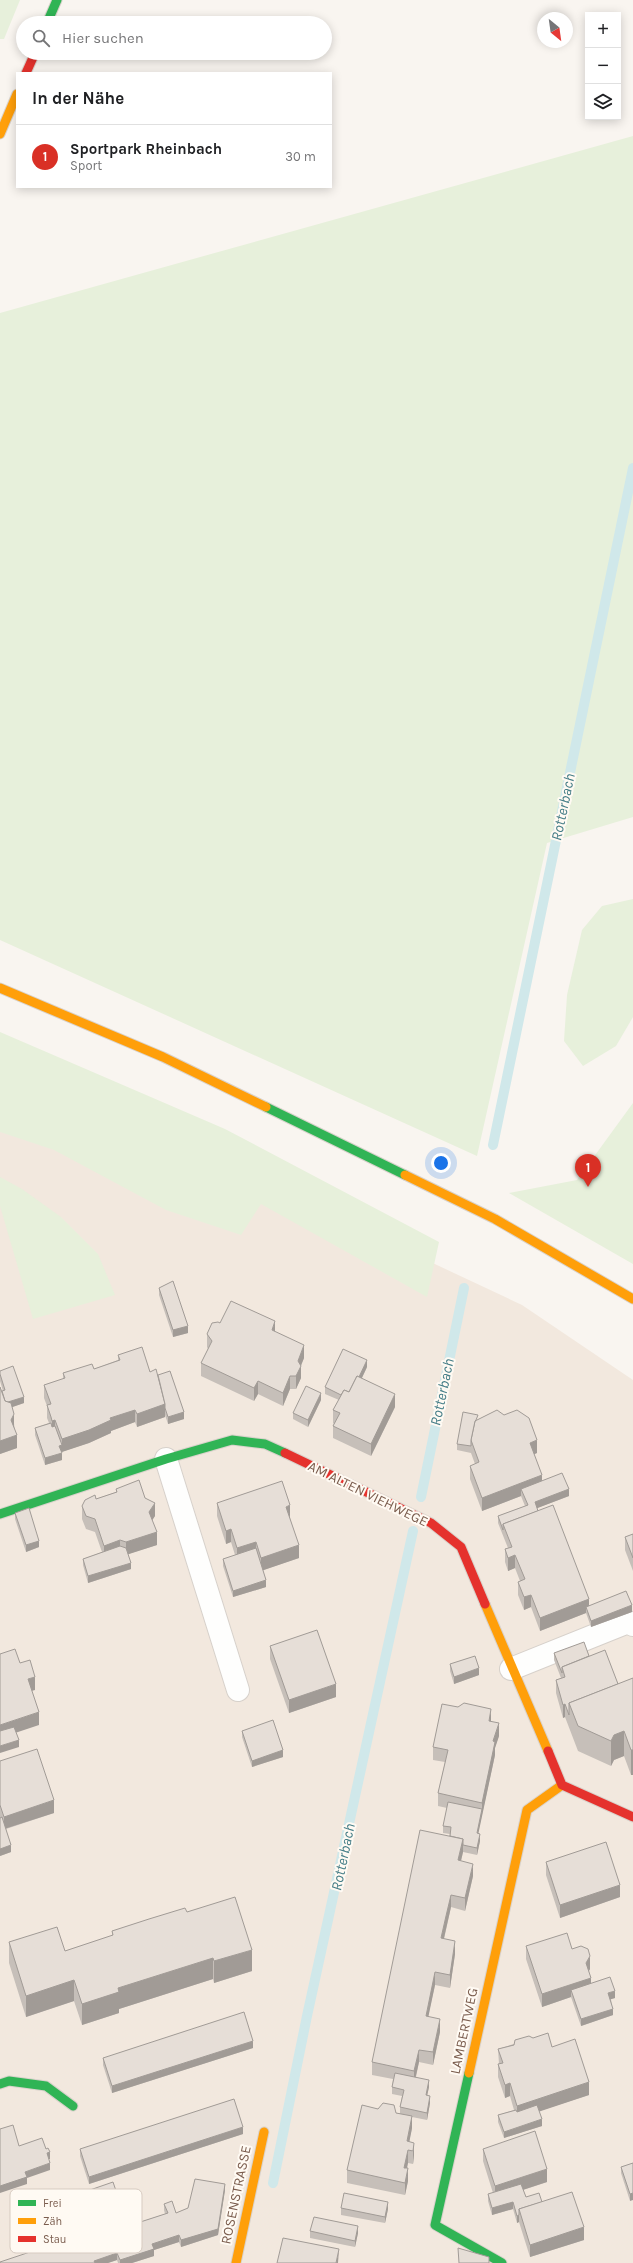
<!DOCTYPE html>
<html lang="de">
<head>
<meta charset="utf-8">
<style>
  :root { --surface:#fff; --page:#f6f6f6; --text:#202124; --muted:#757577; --line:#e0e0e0; --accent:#d93025 }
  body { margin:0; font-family:Karla,sans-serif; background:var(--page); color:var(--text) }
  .controls { position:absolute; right:12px; top:12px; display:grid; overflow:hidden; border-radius:0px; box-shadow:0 2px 10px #0003 }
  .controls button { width:36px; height:36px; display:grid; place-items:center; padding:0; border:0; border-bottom:1px solid var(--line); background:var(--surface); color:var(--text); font:20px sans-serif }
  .compass { position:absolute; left:537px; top:12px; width:36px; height:36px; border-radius:50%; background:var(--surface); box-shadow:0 2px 10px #0003; rotate:151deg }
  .you { position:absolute; left:441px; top:1163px; width:14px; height:14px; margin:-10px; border:3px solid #fff; border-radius:50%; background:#1a73e8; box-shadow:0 0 0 6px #1a73e833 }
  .badge { display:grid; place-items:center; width:26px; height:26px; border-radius:50%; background:var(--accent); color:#fff; font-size:13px; font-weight:700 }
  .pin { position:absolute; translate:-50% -33px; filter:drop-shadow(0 1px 2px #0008) }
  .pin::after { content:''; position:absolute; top:21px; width:14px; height:12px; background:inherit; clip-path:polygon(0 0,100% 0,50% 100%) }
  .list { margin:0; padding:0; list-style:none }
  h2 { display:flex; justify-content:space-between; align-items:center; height:52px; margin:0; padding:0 16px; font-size:17px }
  h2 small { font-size:13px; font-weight:400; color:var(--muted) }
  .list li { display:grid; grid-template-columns:26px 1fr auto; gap:12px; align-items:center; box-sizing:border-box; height:64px; padding:0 16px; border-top:1px solid var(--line) }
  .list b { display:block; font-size:15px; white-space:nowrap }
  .list p { margin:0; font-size:13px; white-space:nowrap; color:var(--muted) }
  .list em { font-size:13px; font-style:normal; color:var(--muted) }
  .icon { flex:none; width:22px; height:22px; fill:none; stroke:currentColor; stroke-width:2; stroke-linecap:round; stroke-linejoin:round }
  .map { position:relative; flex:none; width:633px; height:2263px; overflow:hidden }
  .search { position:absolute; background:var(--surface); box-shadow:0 2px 10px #0003; left:16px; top:16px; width:316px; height:44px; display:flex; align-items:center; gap:10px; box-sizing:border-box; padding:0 14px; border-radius:22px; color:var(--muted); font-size:15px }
  .panel { position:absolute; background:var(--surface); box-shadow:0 2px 10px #0003; left:16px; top:72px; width:316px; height:116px; border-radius:0px }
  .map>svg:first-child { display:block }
  .residential { fill:#f2e8de }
  .green { fill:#e7f0db }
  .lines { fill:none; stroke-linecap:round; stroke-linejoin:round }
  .stream { stroke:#d0e8ea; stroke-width:10 }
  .street-casing { stroke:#d7d1cb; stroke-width:24 }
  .fast-casing { stroke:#d9d2cb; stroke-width:11 }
  .slow-casing { stroke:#d9d2cb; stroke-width:11 }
  .jam-casing { stroke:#d9d2cb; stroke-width:11 }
  .street { stroke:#fefefd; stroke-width:22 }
  .fast { stroke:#30b455; stroke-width:9 }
  .slow { stroke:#ff9f0a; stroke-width:9 }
  .jam { stroke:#e5322d; stroke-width:9 }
  .wall { fill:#c6bfb9 }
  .shaded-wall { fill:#a19b96 }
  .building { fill:#e6ded7; stroke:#a19b96 }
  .labels { text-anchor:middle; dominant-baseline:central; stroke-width:4; stroke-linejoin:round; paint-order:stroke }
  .street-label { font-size:14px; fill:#7a5c4d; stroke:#fffaf3 }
  .water-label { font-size:15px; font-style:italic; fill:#437c86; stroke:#fffaf3 }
  .key { fill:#fffaf3; stroke:#d7cbc1; stroke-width:1 }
  .key-label { font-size:11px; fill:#7a5c4d }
</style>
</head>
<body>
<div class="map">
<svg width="633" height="2263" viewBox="0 0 633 2263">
  <rect width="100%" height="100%" fill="#f9f5f0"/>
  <polygon class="residential" points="0,1063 171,1140 522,1305 633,1380 633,2263 0,2263"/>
  <g class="green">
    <polygon points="0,0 20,0 4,39 0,39"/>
    <polygon points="633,136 633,817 547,843 477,1156 0,940 0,313"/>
    <polygon points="633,899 633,1017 616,1046 583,1066 564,1041 567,995 582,930 602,906"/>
    <polygon points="0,1032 225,1129 439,1242 427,1297 261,1204 241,1235 166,1210 54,1150 0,1132"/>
    <polygon points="633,1103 633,1264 509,1193 577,1180"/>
    <polygon points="0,1177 22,1189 61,1217 98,1254 115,1295 33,1319 0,1206"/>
  </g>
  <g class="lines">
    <g class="stream">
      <polyline points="493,1145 633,468"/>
      <polyline points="421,1497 464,1288"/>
      <polyline points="273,2183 307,2016 413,1531"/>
    </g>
    <g class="street-casing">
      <g id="street">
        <polyline points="166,1459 238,1690"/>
        <polyline points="511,1669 628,1622 633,1625"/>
      </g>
    </g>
    <g class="fast-casing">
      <g id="fast">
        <polyline points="47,23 57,0"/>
        <polyline points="266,1107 405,1175"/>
        <polyline points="0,1514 166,1459 232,1440 265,1444 285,1453"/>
        <polyline points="469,2073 435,2225 502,2263"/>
        <polyline points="0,2084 9,2081 46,2086 73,2106"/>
      </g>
    </g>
    <g class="slow-casing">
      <g id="slow">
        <polyline points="0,134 17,94"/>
        <polyline points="0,988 163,1057 266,1107"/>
        <polyline points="405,1175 495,1219 633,1299"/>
        <polyline points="485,1604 548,1751"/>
        <polyline points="469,2073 527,1810 562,1785"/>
        <polyline points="236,2263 264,2132"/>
      </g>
    </g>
    <g class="jam-casing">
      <g id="jam">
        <polyline points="26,73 35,53"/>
        <polyline points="285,1453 431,1523 461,1547 485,1604"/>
        <polyline points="548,1751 562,1785 633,1817"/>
      </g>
    </g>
    <use href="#street" class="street"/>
    <use href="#fast" class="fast"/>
    <use href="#slow" class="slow"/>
    <use href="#jam" class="jam"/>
  </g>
  <g class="wall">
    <polygon points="159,1288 188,1333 173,1337 159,1295"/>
    <polygon points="220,1323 275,1332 304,1358 301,1366 301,1378 296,1389 290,1389 283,1406 258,1394 254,1401 201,1376 201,1363 208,1349 207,1347 207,1334"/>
    <polygon points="118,1355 150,1372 158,1375 184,1419 168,1424 165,1415 165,1417 137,1427 135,1422 111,1431 111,1433 89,1443 61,1452 62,1460 45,1465 35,1435 35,1428 49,1423 47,1418 47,1406 44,1398 44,1385 63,1379 63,1373 94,1369 118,1360"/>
    <polygon points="367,1367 362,1378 395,1407 371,1456 333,1438 333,1426 334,1424 333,1423 333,1410 339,1400 325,1394 325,1387"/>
    <polygon points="0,1371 24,1403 12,1407 17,1448 0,1454 0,1387 2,1391 3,1391 0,1381"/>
    <polygon points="321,1400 308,1427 293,1419 293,1413"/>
    <polygon points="478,1420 537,1453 534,1454 542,1481 569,1496 537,1508 589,1605 632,1612 591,1627 586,1613 540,1631 531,1607 524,1610 518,1595 518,1582 520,1581 515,1568 508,1571 505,1562 505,1549 508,1548 498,1523 498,1516 525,1506 521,1496 482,1511 470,1479 470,1466 475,1464 471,1453 457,1450 457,1444"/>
    <polygon points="116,1489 145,1498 155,1516 152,1520 157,1545 128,1554 131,1569 88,1583 83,1565 83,1559 102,1552 95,1532 86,1529 82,1519 82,1506 96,1499 116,1492"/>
    <polygon points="217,1503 290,1518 299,1558 263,1570 266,1587 233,1597 223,1566 223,1559 235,1555 231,1542 226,1544 217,1516"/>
    <polygon points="15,1513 39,1547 26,1552 15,1519"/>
    <polygon points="633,1534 633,1571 625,1550 625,1537"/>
    <polygon points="270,1646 336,1697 289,1713 270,1659"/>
    <polygon points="554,1653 589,1656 618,1684 633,1678 633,1775 631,1775 624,1756 614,1760 611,1766 578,1751 565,1717 563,1718 556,1693 556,1680 561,1678 554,1660"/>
    <polygon points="450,1664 479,1675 454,1684 450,1671"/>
    <polygon points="491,1722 499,1736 495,1748 495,1755 478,1833 480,1841 477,1855 463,1852 461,1861 473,1876 465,1911 451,1907 444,1939 455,1954 450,1988 435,1985 428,2016 440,2032 433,2065 419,2062 416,2077 429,2087 427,2095 430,2103 427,2120 412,2117 412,2128 409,2142 414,2155 413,2164 408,2163 407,2168 408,2181 405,2195 347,2183 347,2170 396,2113 400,2113 400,2107 402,2096 392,2094 392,2087 393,2079 372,2075 372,2062 450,1834 443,1833 443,1826 447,1808 438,1806 438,1793 445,1762 433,1760 433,1747"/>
    <polygon points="242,1731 283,1757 252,1767 242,1737"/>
    <polygon points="0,1761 54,1813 6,1829 11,1852 0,1856"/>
    <polygon points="546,1862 620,1897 560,1918 546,1875"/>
    <polygon points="187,1912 252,1971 214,1983 213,1979 119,2009 119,2013 82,2025 74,2001 26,2017 9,1963 9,1942 65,1951 112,1936 112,1931"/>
    <polygon points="526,1946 572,1949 590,1969 589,1971 591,1984 615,1998 611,1999 613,2015 581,2026 571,1997 542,2007 526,1959"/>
    <polygon points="533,2038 552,2047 589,2095 539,2111 542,2126 504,2138 498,2122 498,2115 514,2110 510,2096 505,2098 498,2077 498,2064 499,2064 498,2049"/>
    <polygon points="253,2048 112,2093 103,2065 103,2058"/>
    <polygon points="243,2134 89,2184 80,2156 80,2149"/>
    <polygon points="483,2149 547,2182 523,2190 526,2197 542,2202 584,2240 530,2257 519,2222 517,2223 513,2209 492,2215 488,2201 488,2194 493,2193 483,2161"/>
    <polygon points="633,2163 630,2201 621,2173 621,2167"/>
    <polygon points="225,2190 218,2235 181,2247 179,2242 154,2250 154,2256 132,2263 118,2263 117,2260 108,2263 0,2263 28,2253 17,2220 17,2213 59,2244 98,2231 87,2198 87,2191 128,2226 165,2214 164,2210 164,2204 176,2213 188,2208"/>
    <polygon points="341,2208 388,2209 385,2223 341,2215"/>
    <polygon points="310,2231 358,2233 355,2247 310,2238"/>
  </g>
  <g class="shaded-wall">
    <polygon points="275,1321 275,1334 272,1330"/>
    <polygon points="188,1326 188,1333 173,1337 173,1330"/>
    <polygon points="304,1345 304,1358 299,1370 301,1366 301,1378 296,1389 296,1376 298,1361"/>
    <polygon points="367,1360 367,1367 349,1405 349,1398"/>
    <polygon points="290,1376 290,1389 283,1406 283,1393"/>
    <polygon points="258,1381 258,1394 254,1401 254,1388"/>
    <polygon points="321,1393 321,1400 308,1427 308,1420"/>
    <polygon points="395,1394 395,1407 371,1456 371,1444"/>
    <polygon points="24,1397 24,1403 4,1410 4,1403"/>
    <polygon points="165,1404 165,1417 137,1427 137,1414"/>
    <polygon points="135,1410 135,1422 111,1431 111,1433 89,1443 59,1453 59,1446 62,1445 62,1439 110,1418"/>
    <polygon points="184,1412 184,1419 168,1424 168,1417"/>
    <polygon points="14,1414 14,1427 11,1432 11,1420"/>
    <polygon points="55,1420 55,1432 52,1434 52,1421"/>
    <polygon points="17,1435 17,1448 0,1454 0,1441"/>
    <polygon points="537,1440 537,1453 530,1456 530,1443"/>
    <polygon points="62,1453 62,1460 45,1465 45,1458"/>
    <polygon points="542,1475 542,1488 521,1489 521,1496 482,1511 482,1498"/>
    <polygon points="569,1489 569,1496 535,1509 535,1502"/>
    <polygon points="155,1503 155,1516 149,1525 149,1512"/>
    <polygon points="290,1505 290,1518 286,1519 286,1507"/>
    <polygon points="231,1529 231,1542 226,1544 226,1531"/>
    <polygon points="157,1532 157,1545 126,1555 126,1542"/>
    <polygon points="120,1540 120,1553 104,1559 104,1546"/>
    <polygon points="39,1541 39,1547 26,1552 26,1545"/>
    <polygon points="256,1542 256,1555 237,1561 237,1548"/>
    <polygon points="299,1545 299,1558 261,1571 261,1558"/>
    <polygon points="515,1555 515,1568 508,1571 508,1558"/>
    <polygon points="131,1563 131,1569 88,1583 88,1576"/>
    <polygon points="266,1580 266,1587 233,1597 233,1591"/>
    <polygon points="531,1595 531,1607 524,1610 524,1597"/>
    <polygon points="589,1599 589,1612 586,1607 586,1613 540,1631 540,1618"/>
    <polygon points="632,1605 632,1612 591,1627 591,1621"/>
    <polygon points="479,1668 479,1675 454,1684 454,1677"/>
    <polygon points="35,1677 35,1690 28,1692 28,1679"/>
    <polygon points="336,1684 336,1697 289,1713 289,1700"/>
    <polygon points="565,1704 565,1717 563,1718 563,1705"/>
    <polygon points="491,1709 491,1722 489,1721"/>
    <polygon points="39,1712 39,1725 0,1738 0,1725"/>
    <polygon points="499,1723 499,1736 495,1748 495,1755 477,1840 477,1833 482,1809 482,1803 493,1741"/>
    <polygon points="624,1731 624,1756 614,1760 611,1766 611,1741 614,1735"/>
    <polygon points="19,1740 19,1747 0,1753 0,1746"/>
    <polygon points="283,1750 283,1757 252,1767 252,1761"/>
    <rect x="631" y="1750" width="2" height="25"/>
    <polygon points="54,1800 54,1813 4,1829 4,1817"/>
    <polygon points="480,1834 480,1841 477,1855 477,1848"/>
    <polygon points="463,1839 463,1852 458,1873 458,1860"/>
    <polygon points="11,1845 11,1852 0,1856 0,1849"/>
    <polygon points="473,1864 473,1876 465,1911 465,1898"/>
    <polygon points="620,1885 620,1897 560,1918 560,1905"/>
    <polygon points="451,1895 451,1907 441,1951 441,1938"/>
    <polygon points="455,1941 455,1954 450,1988 450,1975"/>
    <polygon points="252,1950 252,1971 214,1983 214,1961"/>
    <polygon points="590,1956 590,1969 586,1976 586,1963"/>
    <polygon points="213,1958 213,1979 119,2009 119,2013 82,2025 82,2004 118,1988"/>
    <polygon points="435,1972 435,1985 426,2028 426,2016"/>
    <polygon points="591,1978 591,1990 571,1990 571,1997 542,2007 542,1994"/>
    <polygon points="74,1980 74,2001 26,2017 26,1996"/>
    <polygon points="615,1991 615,1998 608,2000 608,1993"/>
    <polygon points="613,2009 613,2015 581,2026 581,2019"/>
    <polygon points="440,2019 440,2032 433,2065 433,2052"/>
    <polygon points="253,2041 253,2048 112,2093 112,2086"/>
    <polygon points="419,2050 419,2062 414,2084 414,2071"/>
    <polygon points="429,2080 429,2087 426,2101 426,2095"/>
    <polygon points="589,2082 589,2095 517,2119 517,2106"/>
    <polygon points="510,2083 510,2096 505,2098 505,2085"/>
    <polygon points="430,2096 430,2103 427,2120 427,2113"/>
    <polygon points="412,2116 412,2128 407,2154 407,2141"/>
    <polygon points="542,2119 542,2126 504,2138 504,2132"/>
    <polygon points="243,2127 243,2134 89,2184 89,2177"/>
    <polygon points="414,2143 414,2155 413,2164 413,2151"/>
    <polygon points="408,2150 408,2163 404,2180 404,2168"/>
    <polygon points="50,2152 50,2159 47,2159 47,2153"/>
    <polygon points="50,2163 50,2170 27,2178 27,2184 0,2193 0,2186 25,2172"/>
    <polygon points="408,2168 408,2181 405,2195 405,2183"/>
    <polygon points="547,2169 547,2182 495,2199 495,2186"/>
    <polygon points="225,2184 225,2190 218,2235 181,2247 181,2240"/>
    <polygon points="633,2193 633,2200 630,2201 630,2194"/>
    <polygon points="388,2202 388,2209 385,2223 385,2217"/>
    <polygon points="513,2202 513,2209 492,2215 492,2208"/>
    <polygon points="519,2215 519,2222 517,2223 517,2216"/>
    <polygon points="358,2226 358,2233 355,2247 355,2241"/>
    <polygon points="584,2227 584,2240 530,2257 530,2245"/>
    <polygon points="179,2235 179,2242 154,2250 154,2256 132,2263 120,2263 120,2260 152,2244"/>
    <polygon points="339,2249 338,2263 336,2263"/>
    <polygon points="117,2253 117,2260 108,2263 94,2263 94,2261"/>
  </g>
  <g class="building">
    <polygon points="173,1281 188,1326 173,1330 159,1288"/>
    <polygon points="231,1301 275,1321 272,1330 304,1345 298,1361 301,1366 296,1376 290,1376 283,1393 258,1381 254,1388 201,1363 212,1341 207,1334 212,1323 218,1322 220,1323"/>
    <polygon points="142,1347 150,1372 156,1369 165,1404 137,1414 135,1410 110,1418 111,1420 89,1430 62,1439 55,1420 52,1421 51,1417 47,1405 51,1404 44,1385 65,1378 63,1373 92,1364 94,1369 120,1360 118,1355"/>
    <polygon points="343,1349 367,1360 359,1377 357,1376 349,1392 344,1390 341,1395 325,1387"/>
    <polygon points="13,1366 24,1397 8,1402 5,1401 2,1391 5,1390 0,1374 0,1371"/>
    <polygon points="170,1371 184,1412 168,1417 165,1408 165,1404 158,1375"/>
    <polygon points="357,1376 395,1394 371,1444 333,1426 340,1413 333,1410 344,1390 349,1392"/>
    <polygon points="306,1386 321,1393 308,1420 293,1413"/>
    <polygon points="0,1387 5,1401 11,1403 14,1414 11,1420 17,1435 0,1441"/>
    <polygon points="497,1410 504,1415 517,1410 529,1418 537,1440 530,1443 542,1475 482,1498 470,1466 479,1462 471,1440 475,1421"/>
    <polygon points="463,1412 478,1415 476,1420 475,1421 471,1440 471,1446 457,1444"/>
    <polygon points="51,1423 52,1427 55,1426 62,1445 59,1446 62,1453 45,1458 35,1428"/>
    <polygon points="562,1473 569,1489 535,1502 538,1511 503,1524 503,1530 498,1516 528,1505 521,1489"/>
    <polygon points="139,1480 145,1498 155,1503 149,1512 157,1532 126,1542 120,1540 104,1546 95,1519 86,1516 82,1506 85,1500 95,1495 96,1499 117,1492 116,1489"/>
    <polygon points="282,1481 290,1505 286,1507 299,1545 261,1558 256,1542 237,1548 231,1529 226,1531 217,1503"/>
    <polygon points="553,1505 589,1599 540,1618 531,1595 524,1597 518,1582 525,1579 515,1555 508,1558 505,1549 512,1547 503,1524"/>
    <polygon points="29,1508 39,1541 26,1545 15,1513"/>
    <polygon points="633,1534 633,1558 625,1537"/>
    <polygon points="120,1546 126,1548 131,1563 88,1576 83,1559"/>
    <polygon points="256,1548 266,1580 233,1591 223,1559"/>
    <polygon points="626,1591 632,1605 591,1621 586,1607"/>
    <polygon points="317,1630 336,1684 289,1700 270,1646"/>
    <polygon points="584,1642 589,1656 562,1667 562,1673 554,1653"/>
    <polygon points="15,1649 20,1663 30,1660 35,1677 28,1679 39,1712 0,1725 0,1654"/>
    <polygon points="605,1650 618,1684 569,1703 569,1715 565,1704 563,1705 556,1680 565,1677 562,1667"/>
    <polygon points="475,1656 479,1668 454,1677 450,1664"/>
    <polygon points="633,1678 633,1750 631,1750 624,1731 614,1735 611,1741 578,1726 569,1703"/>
    <polygon points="464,1703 491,1709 489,1721 499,1723 493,1741 495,1742 482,1803 438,1793 448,1750 433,1747 442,1704 458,1707"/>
    <polygon points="273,1720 283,1750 252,1761 242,1731"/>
    <polygon points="14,1727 19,1740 0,1746 0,1731"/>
    <polygon points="37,1749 54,1800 4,1817 0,1805 0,1761"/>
    <polygon points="448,1802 482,1809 477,1833 480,1834 477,1848 463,1845 463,1839 450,1836 451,1827 443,1826"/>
    <polygon points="2,1817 11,1845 0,1849 0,1818"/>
    <polygon points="420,1830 463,1839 458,1860 473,1864 465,1898 451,1895 446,1916 441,1938 455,1941 450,1975 435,1972 426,2016 440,2019 433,2052 419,2050 414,2071 372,2062"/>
    <polygon points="606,1842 620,1885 560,1905 546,1862"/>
    <polygon points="235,1897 252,1950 214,1961 213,1958 118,1988 119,1992 82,2004 74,1980 26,1996 9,1942 57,1927 65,1951 113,1935 112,1931 149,1919 185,1908 187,1912"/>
    <polygon points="567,1933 572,1949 581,1946 588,1949 590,1956 586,1963 591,1978 542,1994 526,1946"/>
    <polygon points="610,1977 615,1991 608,1993 613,2009 581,2019 571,1990"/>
    <polygon points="244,2012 253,2041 112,2086 103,2058"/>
    <polygon points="548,2033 552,2047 575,2039 589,2082 517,2106 510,2083 505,2085 498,2064 503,2063 498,2049 514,2045 515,2040 529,2036 533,2038"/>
    <polygon points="395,2073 429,2080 426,2095 430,2096 427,2113 400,2107 404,2090 392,2087"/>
    <polygon points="234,2099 243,2127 89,2177 80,2149"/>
    <polygon points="383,2103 394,2105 396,2113 412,2116 407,2141 414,2143 413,2151 408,2150 404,2168 408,2168 405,2183 347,2170 362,2105 378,2109"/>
    <polygon points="537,2105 542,2119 504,2132 498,2115 516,2110 517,2112"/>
    <polygon points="13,2125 19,2146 42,2138 46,2149 48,2148 50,2152 47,2153 50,2163 25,2172 27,2177 0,2186 0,2129"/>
    <polygon points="535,2131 547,2169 495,2186 483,2149"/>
    <polygon points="633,2163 633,2193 630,2194 621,2167"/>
    <polygon points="195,2179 225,2184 218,2229 181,2240 179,2235 152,2244 154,2249 120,2260 117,2253 94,2261 95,2263 0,2263 0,2262 30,2252 17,2213 45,2204 59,2244 100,2230 87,2191 113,2182 128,2226 168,2213 164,2204 172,2201 176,2213 188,2208"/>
    <polygon points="521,2184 526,2197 539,2193 542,2202 519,2209 519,2215 517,2216 513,2202 492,2208 488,2194"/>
    <polygon points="572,2192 584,2227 530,2245 519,2209"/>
    <polygon points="344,2193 388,2202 385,2217 341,2208"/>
    <polygon points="314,2217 358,2226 355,2241 310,2231"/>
    <polygon points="283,2238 339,2249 336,2263 277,2263"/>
    <polygon points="458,2248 489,2257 489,2263 459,2263"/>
  </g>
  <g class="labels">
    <g class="street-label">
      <text transform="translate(368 1494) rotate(26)">AM ALTEN VIEHWEGE</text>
      <text transform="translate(464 2031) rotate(-78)">LAMBERTWEG</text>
      <text transform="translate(236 2195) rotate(-78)">ROSENSTRASSE</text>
    </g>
    <g class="water-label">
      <text transform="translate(563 807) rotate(-78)">Rotterbach</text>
      <text transform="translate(442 1392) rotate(-78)">Rotterbach</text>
      <text transform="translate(343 1857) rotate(-78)">Rotterbach</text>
    </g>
  </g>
  <rect x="10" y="2189" width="132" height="64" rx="6" class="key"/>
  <rect x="18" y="2200" width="18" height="6" fill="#30b455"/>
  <rect x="18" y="2218" width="18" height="6" fill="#ff9f0a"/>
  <rect x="18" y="2236" width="18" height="6" fill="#e5322d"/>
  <g class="key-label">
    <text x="43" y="2207">Frei</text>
    <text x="43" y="2225">Zäh</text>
    <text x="43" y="2243">Stau</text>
  </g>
</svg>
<div class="controls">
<button>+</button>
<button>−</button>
<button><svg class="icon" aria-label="layers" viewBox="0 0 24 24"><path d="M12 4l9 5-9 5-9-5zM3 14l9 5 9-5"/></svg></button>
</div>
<svg class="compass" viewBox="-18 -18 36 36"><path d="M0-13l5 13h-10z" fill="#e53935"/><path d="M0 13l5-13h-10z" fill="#757577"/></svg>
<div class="you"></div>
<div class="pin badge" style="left:588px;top:1187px">1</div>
<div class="search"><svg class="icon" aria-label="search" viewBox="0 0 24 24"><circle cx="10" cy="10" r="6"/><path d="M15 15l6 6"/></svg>Hier suchen</div>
<section class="panel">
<h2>In der Nähe<small></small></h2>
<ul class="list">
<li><span class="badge">1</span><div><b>Sportpark Rheinbach</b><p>Sport</p></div><em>30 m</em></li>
</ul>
</section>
</div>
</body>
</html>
